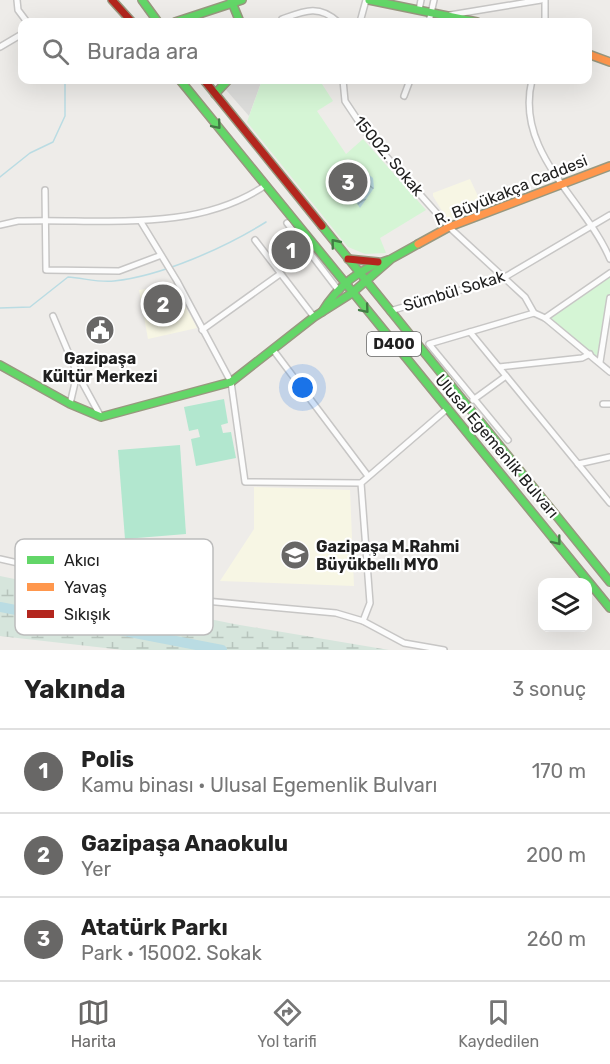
<!DOCTYPE html>
<html lang="tr">
<head>
<meta charset="utf-8">
<style>
  :root { --surface:#fff; --page:#f6f6f6; --text:#222; --muted:#767676; --line:#e0e0e0; --accent:#686766 }
  body { margin:0; font-family:Rubik,sans-serif; background:var(--page); color:var(--text) }
  .controls { position:absolute; right:18px; bottom:18px; display:grid; overflow:hidden; border-radius:12px; box-shadow:0 6px 24px #0002 }
  .controls button { width:54px; height:54px; display:grid; place-items:center; padding:0; border:0; border-bottom:2px solid var(--line); background:var(--surface); color:var(--text); font:30px sans-serif }
  .you { position:absolute; left:303px; top:388px; width:21px; height:21px; margin:-15px; border:4px solid #fff; border-radius:50%; background:#1a73e8; box-shadow:0 0 0 9px #1a73e833 }
  .badge { display:grid; place-items:center; width:39px; height:39px; border-radius:50%; background:var(--accent); color:#fff; font-size:20px; font-weight:700 }
  .pin { position:absolute; translate:-50% -50%; border:3px solid #fff; box-shadow:0 2px 6px #0006 }
  .list { margin:0; padding:0; list-style:none }
  h2 { display:flex; justify-content:space-between; align-items:center; height:78px; margin:0; padding:0 24px; font-size:26px }
  h2 small { font-size:20px; font-weight:400; color:var(--muted) }
  .list li { display:grid; grid-template-columns:39px 1fr auto; gap:18px; align-items:center; box-sizing:border-box; height:84px; padding:0 24px; border-top:2px solid var(--line) }
  .list b { display:block; font-size:22px; white-space:nowrap }
  .list p { margin:0; font-size:20px; white-space:nowrap; color:var(--muted) }
  .list em { font-size:20px; font-style:normal; color:var(--muted) }
  .icon { flex:none; width:33px; height:33px; fill:none; stroke:currentColor; stroke-width:2; stroke-linecap:round; stroke-linejoin:round }
  .map { position:relative; flex:none; width:610px; height:650px; overflow:hidden }
  .search { position:absolute; background:var(--surface); box-shadow:0 6px 24px #0002; left:18px; right:18px; top:18px; height:66px; display:flex; align-items:center; gap:15px; box-sizing:border-box; padding:0 21px; border-radius:12px; color:var(--muted); font-size:22px }
  .sheet { height:330px; background:var(--surface) }
  nav { display:flex; justify-content:space-around; align-items:center; box-sizing:border-box; height:84px; border-top:2px solid var(--line); background:var(--surface); font-size:16px; color:var(--muted) }
  nav a { display:grid; justify-items:center; gap:3px }
  nav .on { color:var(--accent) }
  .map>svg:first-child { display:block }
  .education { fill:#f7f6e4 }
  .religious { fill:#dcdcda }
  .wetland { fill:url(#wetland-marsh) }
  .park { fill:#d5f5d5 }
  .pitch { fill:#b2e7cf }
  .water { fill:url(#water-waves) }
  .lines { fill:none; stroke-linecap:round; stroke-linejoin:round }
  .stream { stroke:#badce3; stroke-width:1.5 }
  .river { stroke:#badce3; stroke-width:10 }
  .street-casing { stroke:#c7c6c5; stroke-width:8 }
  .fast-casing { stroke:#98987f; stroke-width:10 }
  .slow-casing { stroke:#98987f; stroke-width:10 }
  .jam-casing { stroke:#98987f; stroke-width:10 }
  .street { stroke:#fcfcfc; stroke-width:5 }
  .fast { stroke:#63d668; stroke-width:7 }
  .slow { stroke:#ff974d; stroke-width:7 }
  .jam { stroke:#b3261e; stroke-width:7 }
  .oneway { stroke:#427b44 }
  .labels { text-anchor:middle; dominant-baseline:central; stroke-width:4.5; stroke-linejoin:round; paint-order:stroke }
  .shield { fill:#fff; stroke:#636363; stroke-width:1.5 }
  .shield-label { font-size:15px; font-weight:bold; fill:#202020 }
  .street-label { font-size:16px; fill:#202020; stroke:#fff }
  .poi-label { font-size:16px; font-weight:bold; fill:#202020; stroke:#fff }
  .key { fill:#fff; stroke:#bcbcbc; stroke-width:1.5 }
  .key-label { font-size:16px; fill:#202020 }
</style>
</head>
<body>
<div class="map">
<svg width="610" height="650" viewBox="0 0 610 650">
  <defs>
    <pattern id="wetland-marsh" width="20" height="14" patternUnits="userSpaceOnUse" patternTransform="scale(1.5)"><rect width="20" height="14" fill="#d6e5dc"/><path d="M1 5h8M5 5V1M11 12h8M15 12V8" fill="none" stroke="#b7c4bc"/></pattern>
    <pattern id="water-waves" width="16" height="10" patternUnits="userSpaceOnUse" patternTransform="scale(1.5)"><rect width="16" height="10" fill="#badce3"/><path d="M0 5q4-4 8 0t8 0" fill="none" stroke="#a0bcc2"/></pattern>
  </defs>
  <rect width="100%" height="100%" fill="#eeece9"/>
  <g class="education">
    <polygon points="470,179 483,207 448,221 433,196 433,193"/>
    <polygon points="174,285 197,328 148,339 139,290"/>
    <polygon points="254,487 350,490 354,586 220,581 254,529"/>
  </g>
  <polygon class="religious" points="221,80 262,80 249,116 220,83"/>
  <polygon class="wetland" points="0,576 234,624 389,650 123,650 0,636"/>
  <g class="park">
    <polygon points="262,80 323,80 322,84 333,101 317,111 346,154 363,139 426,210 380,238 386,253 365,254 348,247 247,122"/>
    <polygon points="610,273 610,298 600,362 545,318"/>
  </g>
  <g class="pitch">
    <polygon points="224,399 228,423 221,425 223,433 231,432 236,458 196,466 191,439 200,437 198,429 189,431 184,407"/>
    <polygon points="180,445 186,534 125,539 118,450"/>
  </g>
  <polygon class="water" points="354,167 365,171 373,178 374,188 360,208 356,202 359,193 347,183 346,178"/>
  <g class="lines">
    <g class="stream">
      <polyline points="0,177 30,153 53,142 65,116 65,80"/>
      <path d="M 0,308 L 30,307 L 68,277 C 83,278 100,283 114,281 C 162,276 226,247 266,222"/>
    </g>
    <polyline class="river" points="0,607 222,650"/>
    <g class="street-casing">
      <g id="street">
        <polyline points="17,0 18,10 27,22"/>
        <polyline points="419,10 421,0"/>
        <polyline points="450,15 541,0"/>
        <path d="M 282,19 C 304,11 319,4 338,22"/>
        <polyline points="360,22 366,0"/>
        <polyline points="429,22 434,0"/>
        <polyline points="545,22 545,0"/>
        <polyline points="0,47 22,34"/>
        <polyline points="343,80 345,101 369,137 449,227 525,297 534,313 545,318 610,372"/>
        <path d="M 532,80 C 514,152 585,200 610,259"/>
        <polyline points="404,96 410,80"/>
        <polyline points="45,190 46,270 119,271 159,256"/>
        <polyline points="141,222 177,281 231,382 245,482 361,483"/>
        <polyline points="287,223 339,291"/>
        <path d="M 0,225 L 18,221 C 100,218 194,234 266,185"/>
        <polyline points="255,240 314,317"/>
        <polyline points="390,311 505,277 610,215"/>
        <polyline points="53,316 77,373 101,417"/>
        <polyline points="545,318 610,273"/>
        <polyline points="202,330 280,274"/>
        <polyline points="470,332 610,503"/>
        <polyline points="274,351 368,476"/>
        <polyline points="600,362 610,298"/>
        <polyline points="499,367 582,358 590,354"/>
        <polyline points="473,400 506,376"/>
        <polyline points="70,404 77,374"/>
        <polyline points="603,404 610,404"/>
        <polyline points="508,440 429,344 534,313"/>
        <polyline points="578,464 610,457"/>
        <polyline points="0,559 173,598 336,613 363,621 404,643 444,650"/>
        <polyline points="363,621 370,603 361,483 448,408"/>
      </g>
    </g>
    <g class="fast-casing">
      <g id="fast">
        <polyline points="142,0 158,22"/>
        <polyline points="231,0 240,22"/>
        <polyline points="369,0 477,22"/>
        <polyline points="175,22 242,0"/>
        <polyline points="180,80 610,608"/>
        <polyline points="215,94 228,80"/>
        <polyline points="322,226 610,582"/>
        <path d="M 322,312 C 337,287 360,268 388,260"/>
        <polyline points="0,365 70,404 101,417 231,382 314,317 352,293 391,259 418,244"/>
      </g>
    </g>
    <g class="slow-casing">
      <g id="slow">
        <polyline points="588,54 610,62"/>
        <polyline points="418,244 449,227 610,166"/>
      </g>
    </g>
    <g class="jam-casing">
      <g id="jam">
        <polyline points="112,0 132,22"/>
        <polyline points="204,80 322,226"/>
        <polyline points="348,259 378,262"/>
      </g>
    </g>
    <use href="#street" class="street"/>
    <use href="#fast" class="fast"/>
    <use href="#slow" class="slow"/>
    <use href="#jam" class="jam"/>
  </g>
  <defs><path id="oneway-chevron" d="M-2-3.5L2.5 0L-2 3.5" fill="none" stroke-width="1.6" stroke-linecap="round" stroke-linejoin="round" transform="scale(1.5)"/></defs>
  <g class="oneway">
    <use href="#oneway-chevron" transform="translate(217 125) rotate(50)"/>
    <use href="#oneway-chevron" transform="translate(335 243) rotate(-129)"/>
    <use href="#oneway-chevron" transform="translate(365 309) rotate(50)"/>
    <use href="#oneway-chevron" transform="translate(557 541) rotate(52)"/>
  </g>
  <defs>
    <g id="civic-disc" transform="scale(1.5)"><circle r="9.5" fill="#686766" stroke="#fff"/><path d="M-.6-6.5H3V-4.5H.6V-3L4-1V1h2V6H-6V1h2V-1L-.6-3ZM-1.2 2.5V6h2.4V2.5Z" fill="#fff"/></g>
    <g id="university-disc" transform="scale(1.5)"><circle r="9.5" fill="#686766" stroke="#fff"/><path d="M0-5L7-2L0 1L-7-2ZM-4 1L0 2.5L4 1V4Q0 6-4 4Z" fill="#fff"/></g>
  </defs>
  <g fill-rule="evenodd">
    <use href="#civic-disc" x="100" y="330"/>
    <use href="#university-disc" x="295" y="555"/>
  </g>
  <g class="labels">
    <rect class="shield" x="367" y="332" width="54" height="24" rx="4.5"/>
    <g class="shield-label">
      <text x="394" y="344">D400</text>
    </g>
    <g class="street-label">
      <text transform="translate(389 156) rotate(50)">15002. Sokak</text>
      <text transform="translate(511 190) rotate(-22)">R. Büyükakça Caddesi</text>
      <text transform="translate(454 291) rotate(-17)">Sümbül Sokak</text>
      <text transform="translate(497 446) rotate(50)">Ulusal Egemenlik Bulvarı</text>
    </g>
    <g class="poi-label">
      <text x="100" y="358">Gazipaşa<tspan x="100" dy="18">Kültür Merkezi</tspan></text>
      <text x="316" y="546" text-anchor="start">Gazipaşa M.Rahmi<tspan x="316" dy="18">Büyükbellı MYO</tspan></text>
    </g>
  </g>
  <rect x="15" y="539" width="198" height="96" rx="9" class="key"/>
  <rect x="27" y="556" width="27" height="8" fill="#63d668"/>
  <rect x="27" y="583" width="27" height="8" fill="#ff974d"/>
  <rect x="27" y="610" width="27" height="8" fill="#b3261e"/>
  <g class="key-label">
    <text x="64" y="566">Akıcı</text>
    <text x="64" y="593">Yavaş</text>
    <text x="64" y="620">Sıkışık</text>
  </g>
</svg>
<div class="controls">
<button><svg class="icon" aria-label="layers" viewBox="0 0 24 24"><path d="M12 4l9 5-9 5-9-5zM3 14l9 5 9-5"/></svg></button>
</div>
<div class="you"></div>
<div class="pin badge" style="left:291px;top:250px">1</div>
<div class="pin badge" style="left:163px;top:304px">2</div>
<div class="pin badge" style="left:348px;top:182px">3</div>
<div class="search"><svg class="icon" aria-label="search" viewBox="0 0 24 24"><circle cx="10" cy="10" r="6"/><path d="M15 15l6 6"/></svg>Burada ara</div>
</div>
<section class="sheet">
<h2>Yakında<small>3 sonuç</small></h2>
<ul class="list">
<li><span class="badge">1</span><div><b>Polis</b><p>Kamu binası · Ulusal Egemenlik Bulvarı</p></div><em>170 m</em></li>
<li><span class="badge">2</span><div><b>Gazipaşa Anaokulu</b><p>Yer</p></div><em>200 m</em></li>
<li><span class="badge">3</span><div><b>Atatürk Parkı</b><p>Park · 15002. Sokak</p></div><em>260 m</em></li>
</ul>
</section>
<nav>
<a class="on"><svg class="icon" aria-label="map" viewBox="0 0 24 24"><path d="M3 6l6-2 6 2 6-2v14l-6 2-6-2-6 2zM9 4v14M15 6v14"/></svg>Harita</a>
<a><svg class="icon" aria-label="directions" viewBox="0 0 24 24"><path d="M12 3l9 9-9 9-9-9zM9 14v-3h6M13 9l2 2-2 2"/></svg>Yol tarifi</a>
<a><svg class="icon" aria-label="saved" viewBox="0 0 24 24"><path d="M7 4h10v16l-5-4-5 4z"/></svg>Kaydedilen</a>
</nav>
</body>
</html>
